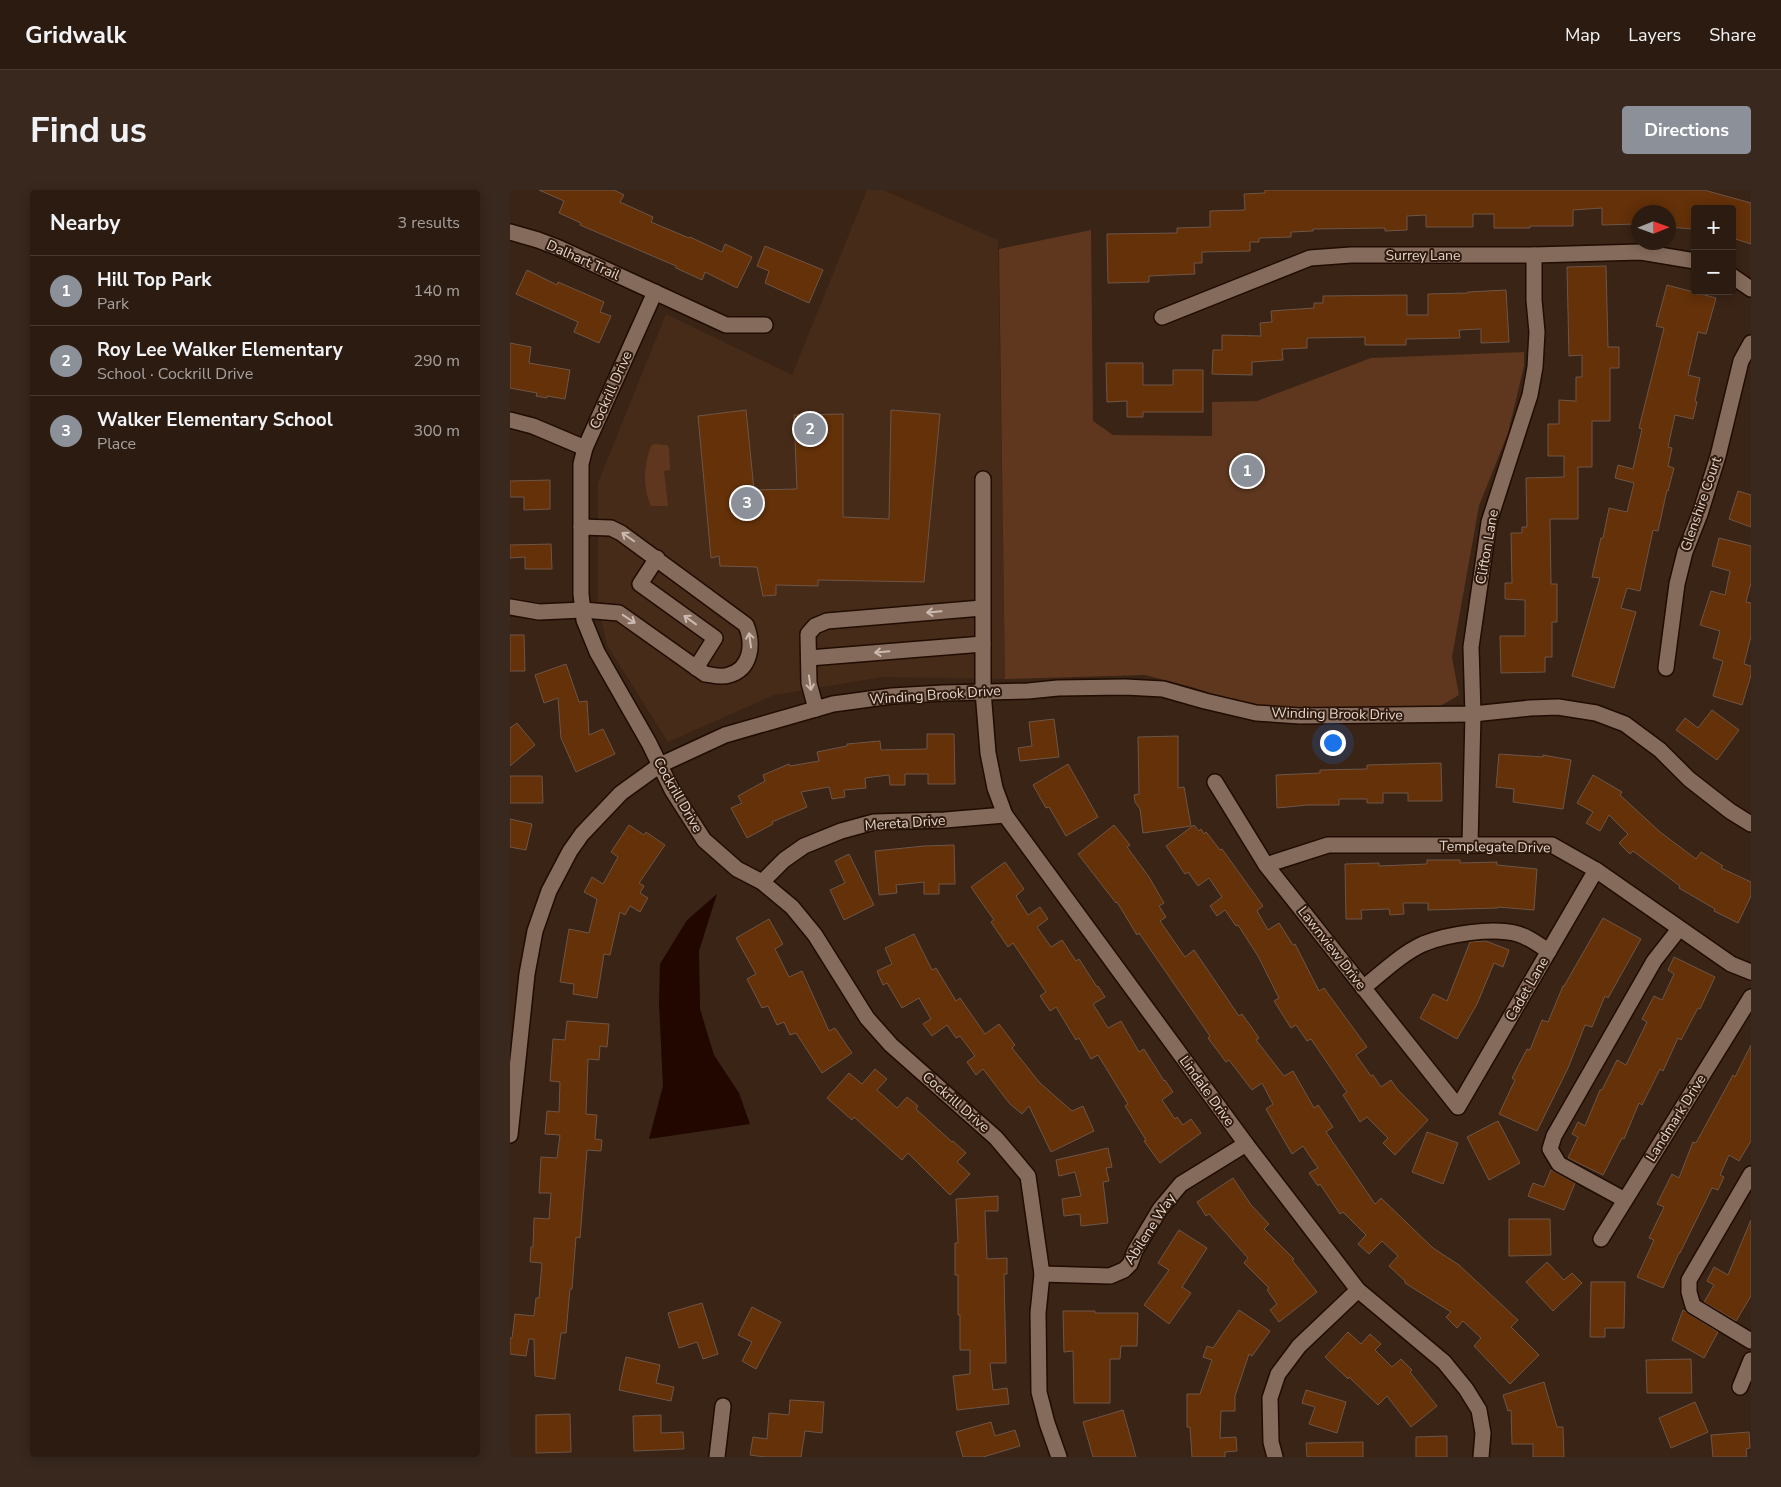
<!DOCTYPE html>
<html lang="en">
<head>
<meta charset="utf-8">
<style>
  :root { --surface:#2c1b10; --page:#38281e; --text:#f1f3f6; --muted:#a6a19f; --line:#483930; --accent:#8c9099 }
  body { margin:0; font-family:"Nunito Sans",sans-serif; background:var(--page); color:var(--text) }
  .controls { position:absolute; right:15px; top:15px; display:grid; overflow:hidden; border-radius:5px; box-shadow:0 2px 12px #0003 }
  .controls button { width:45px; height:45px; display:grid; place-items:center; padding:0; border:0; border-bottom:1px solid var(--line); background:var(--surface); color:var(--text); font:25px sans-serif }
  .compass { position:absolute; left:1121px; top:15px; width:45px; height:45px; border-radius:50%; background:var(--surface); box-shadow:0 2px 12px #0003; rotate:89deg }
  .you { position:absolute; left:822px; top:552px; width:18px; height:18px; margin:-12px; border:4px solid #fff; border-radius:50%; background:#1a73e8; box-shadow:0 0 0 8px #1a73e833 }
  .badge { display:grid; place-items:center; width:32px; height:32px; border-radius:50%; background:var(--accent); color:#fff; font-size:16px; font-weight:700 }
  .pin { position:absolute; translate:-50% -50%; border:2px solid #fff; box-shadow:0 1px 5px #0006 }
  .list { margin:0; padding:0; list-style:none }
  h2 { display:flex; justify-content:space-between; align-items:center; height:65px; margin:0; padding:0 20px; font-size:21px }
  h2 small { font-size:16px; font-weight:400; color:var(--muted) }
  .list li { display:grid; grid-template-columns:32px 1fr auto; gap:15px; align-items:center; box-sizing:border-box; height:70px; padding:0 20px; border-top:1px solid var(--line) }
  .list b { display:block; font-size:19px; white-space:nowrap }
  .list p { margin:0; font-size:16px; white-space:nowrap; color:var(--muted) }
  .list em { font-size:16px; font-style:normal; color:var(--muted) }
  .map { position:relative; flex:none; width:1241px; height:1267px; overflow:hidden; border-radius:5px }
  header { display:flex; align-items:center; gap:30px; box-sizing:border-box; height:70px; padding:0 25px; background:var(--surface); border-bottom:1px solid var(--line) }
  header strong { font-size:24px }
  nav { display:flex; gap:28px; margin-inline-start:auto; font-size:18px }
  .intro { display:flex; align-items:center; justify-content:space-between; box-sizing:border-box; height:120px; padding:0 30px }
  h1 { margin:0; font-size:35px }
  .button { padding:12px 22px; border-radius:5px; background:var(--accent); color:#fff; font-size:18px; font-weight:700 }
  main { display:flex; gap:30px; padding:0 30px }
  aside { flex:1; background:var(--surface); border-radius:5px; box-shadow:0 2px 12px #0003 }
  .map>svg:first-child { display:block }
  .built { fill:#472b19 }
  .green { fill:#5e371e }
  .water { fill:#210700 }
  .building { fill:#643109; stroke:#6e5546 }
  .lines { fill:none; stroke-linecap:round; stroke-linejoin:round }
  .minor-casing { stroke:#200c02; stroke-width:18 }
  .minor { stroke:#856b5b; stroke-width:15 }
  .oneway { stroke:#ccbab0 }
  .labels { text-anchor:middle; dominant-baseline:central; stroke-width:4; stroke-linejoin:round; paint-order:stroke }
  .street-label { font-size:14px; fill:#e4d5cc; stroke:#2f1a0d }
</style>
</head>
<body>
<header>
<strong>Gridwalk</strong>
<nav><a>Map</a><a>Layers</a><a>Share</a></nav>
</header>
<div class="intro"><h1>Find us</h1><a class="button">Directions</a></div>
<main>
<aside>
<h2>Nearby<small>3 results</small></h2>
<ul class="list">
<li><span class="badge">1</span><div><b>Hill Top Park</b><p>Park</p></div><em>140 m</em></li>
<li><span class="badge">2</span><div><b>Roy Lee Walker Elementary</b><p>School · Cockrill Drive</p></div><em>290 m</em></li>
<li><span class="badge">3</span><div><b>Walker Elementary School</b><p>Place</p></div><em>300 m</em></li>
</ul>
</aside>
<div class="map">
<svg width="1241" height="1267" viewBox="0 0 1241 1267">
  <rect width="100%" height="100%" fill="#3a2416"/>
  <polygon class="built" points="357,0 373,0 488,50 495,489 372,487 264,505 158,552 97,455 88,415 88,293 156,124 282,185"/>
  <g class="green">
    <polygon points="581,40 583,231 603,245 702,246 702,212 747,211 861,168 1014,162 1014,176 998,243 969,316 942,467 949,505 927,518 766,518 730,513 682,497 635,485 495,489 489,59"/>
    <path d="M 145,254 L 157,255 L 159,258 L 160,280 L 154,281 L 158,316 L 141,316 C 132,296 134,275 141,256 Z"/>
  </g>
  <polygon class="water" points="207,704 189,761 190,819 204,865 229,903 240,934 139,949 153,896 149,813 150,774 177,730"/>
  <g class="building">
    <polygon points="29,0 104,0 114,5 110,12 143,27 141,32 179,48 180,47 212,62 215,54 242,67 227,98 195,82 192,90 166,78 166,76 70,35 71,33 49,23 54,11"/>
    <polygon points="755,0 1194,0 1241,13 1241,54 1222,48 1222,19 1185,19 1183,39 1158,37 1158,22 1128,22 1128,34 1092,35 1092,18 1063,20 1063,36 1020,36 1020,38 984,38 984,24 963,24 963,37 916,37 916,25 897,26 897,40 875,41 875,38 803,39 803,41 781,42 781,47 749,48 749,52 740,52 740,61 692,62 692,73 684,73 685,84 639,86 639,92 598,93 597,44 667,43 667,38 700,37 700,21 735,20 734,4 755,3"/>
    <polygon points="255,56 313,80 299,113 255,93 259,81 247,76"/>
    <polygon points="1096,76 1098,157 1109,157 1109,178 1100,178 1100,231 1082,231 1082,277 1068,277 1068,329 1040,329 1041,394 1047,394 1047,432 1042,432 1042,467 1035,467 1035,482 991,483 990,446 1015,446 1015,410 995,409 995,393 1002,393 1001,343 1012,343 1012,337 1017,337 1016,288 1054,287 1054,266 1038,266 1038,234 1049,234 1049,210 1066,211 1066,187 1072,187 1072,165 1059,166 1057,77"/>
    <polygon points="17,80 47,95 48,92 94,112 90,122 101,126 89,153 64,142 68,132 6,104"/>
    <polygon points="1157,95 1206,108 1196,144 1188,142 1178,185 1190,188 1185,211 1187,212 1183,229 1165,225 1158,257 1162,258 1158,276 1164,278 1158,301 1157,300 1148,341 1143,340 1130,401 1117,398 1111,418 1126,422 1104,498 1062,486 1090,388 1082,387 1091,348 1093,348 1099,318 1117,322 1124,293 1105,288 1108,275 1123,279 1132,239 1129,238 1154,138 1146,136"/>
    <polygon points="996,100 999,152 971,153 971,139 949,140 950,148 896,149 896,155 855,155 855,147 797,148 797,158 772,159 773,170 742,172 742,185 702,184 703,160 712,160 712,145 751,146 750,133 762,132 761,121 804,118 804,113 813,113 813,106 897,105 897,125 918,125 918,104 958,103 958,102"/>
    <polygon points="0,153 21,157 19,173 60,180 55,209 37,206 37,208 26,206 27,203 0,198"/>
    <polygon points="596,173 633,173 633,195 663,195 663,180 693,180 693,222 633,222 633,227 617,227 617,211 597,212"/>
    <polygon points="236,220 244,300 287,299 284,225 333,224 333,327 379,329 381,220 430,224 414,392 308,390 308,396 266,395 266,405 253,406 247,377 210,376 209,366 201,368 188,226"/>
    <polygon points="40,290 40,319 14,320 14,307 0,307 0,291"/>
    <polygon points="1228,301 1241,305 1241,337 1219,329"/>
    <polygon points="1209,348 1241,356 1241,393 1236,412 1241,413 1241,446 1234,474 1241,476 1241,485 1232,515 1203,506 1213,471 1203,468 1210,441 1190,435 1201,401 1215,405 1220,381 1202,376"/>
    <polygon points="41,354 42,379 15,379 15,367 0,368 0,355"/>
    <polygon points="0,445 14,445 15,481 0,481"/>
    <polygon points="56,474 69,512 77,511 79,545 93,539 105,564 66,582 51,548 48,508 34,513 25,485"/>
    <polygon points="1202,520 1229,540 1207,570 1166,540 1175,528 1188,538"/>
    <polygon points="544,529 549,567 510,571 508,558 522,556 519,532"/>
    <polygon points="7,533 25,555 0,576 0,538"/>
    <polygon points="417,544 444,544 445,594 418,594 418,584 395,584 395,595 380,595 379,585 355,588 356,598 334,600 335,607 322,609 319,597 291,602 297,617 262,632 263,634 237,648 221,618 232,613 228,606 255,591 253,585 279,574 280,576 309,571 307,562 337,556 337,554 370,551 371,560 417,559"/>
    <polygon points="668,546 668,598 674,597 681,636 633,643 630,619 625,612 624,605 629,604 628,547"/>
    <polygon points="989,564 1033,567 1033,565 1061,570 1053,619 1003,612 1004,599 986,597"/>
    <polygon points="931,573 932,611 898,611 898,603 873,603 873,613 857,613 857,609 829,609 829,615 797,615 767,618 766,585 810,583 810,580 857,579 857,575"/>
    <polygon points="558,574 588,627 556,646 539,617 536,618 523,595"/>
    <polygon points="1083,585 1112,602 1110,605 1150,642 1186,669 1191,662 1213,676 1211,678 1241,692 1241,706 1228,733 1204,721 1205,719 1169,698 1170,696 1123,661 1120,664 1109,653 1118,644 1099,625 1090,641 1076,633 1083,622 1067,613"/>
    <polygon points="0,586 32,586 33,613 0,613"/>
    <polygon points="0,629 22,634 16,660 0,657"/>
    <polygon points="119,635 134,645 136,642 155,655 129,693 134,696 130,703 138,708 130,722 120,716 115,725 110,722 100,765 94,764 87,808 63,804 64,794 50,792 59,739 79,743 87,709 74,702 82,687 93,694 108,667 101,662"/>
    <polygon points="604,635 620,655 617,657 639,687 654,713 649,716 656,727 650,731 675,767 684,760 729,826 732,824 749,848 746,850 774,886 783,881 804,918 808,915 823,937 816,942 865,1014 871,1008 923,1058 949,1075 1008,1130 1001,1137 1029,1165 1000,1194 964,1156 971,1148 953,1131 947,1138 936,1127 941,1122 895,1093 895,1091 879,1076 888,1066 872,1051 859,1064 848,1054 856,1045 833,1022 830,1024 810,994 808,996 799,983 808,978 793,956 782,964 756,919 763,914 752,893 742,900 719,870 716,872 698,848 700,846 629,743 627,745 607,712 606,713 568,664"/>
    <polygon points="684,635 689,641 691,639 694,644 696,642 710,660 712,659 753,716 747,721 758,740 769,733 783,755 785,754 809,801 814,798 857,857 846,865 861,886 863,885 871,897 881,890 888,900 918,930 885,965 873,953 878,948 857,927 850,932 833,905 837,902 801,849 797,851 786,835 781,838 764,811 769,808 748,766 728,735 726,736 715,720 707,726 700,716 712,707 699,688 688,696 678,682 675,684 656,656"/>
    <polygon points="444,655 445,694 429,694 429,704 414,704 414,692 386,695 387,703 369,705 365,661 414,656"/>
    <polygon points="339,664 364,715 334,730 320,700 335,693 325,671"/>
    <polygon points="917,670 950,670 950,673 987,672 987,675 1027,679 1024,720 988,717 988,718 918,720 918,713 893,713 894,724 880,725 879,719 851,720 852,729 836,729 835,674 869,673 869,676 917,674"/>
    <polygon points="495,672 514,699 506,706 518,725 530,717 538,729 527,737 541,757 552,750 566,771 569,769 587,797 588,796 595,807 583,814 598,838 611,831 629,862 634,859 654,891 655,890 663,902 652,910 665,929 667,927 673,935 681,929 691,943 650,973 634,951 636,950 615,916 618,914 588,865 581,869 569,848 566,850 546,817 540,821 530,806 536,802 503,753 498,757 481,732 484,730 461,697"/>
    <polygon points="1093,728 1131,749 1098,808 1095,806 1082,837 1075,835 1058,878 1027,941 989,924 1005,890 1002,888 1017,859 1020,860 1032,830 1038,832 1053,796 1054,796"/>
    <polygon points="259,729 273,754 265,759 279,787 292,781 319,841 325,838 342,863 312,883 286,843 280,845 274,832 267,835 258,816 252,818 237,789 246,784 226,748"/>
    <polygon points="404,744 422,780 426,778 446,811 450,808 475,844 489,834 505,855 502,858 530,893 562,921 573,916 584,941 541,962 519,916 512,924 500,914 473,879 466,885 457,872 465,866 450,846 446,848 437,835 422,846 413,834 421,829 409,808 392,818 377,793 373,795 367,781 382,774 375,758"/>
    <polygon points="976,751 999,760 993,777 984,773 967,814 947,849 910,828 923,804 937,811 960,752"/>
    <polygon points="1164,767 1205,787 1190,819 1188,818 1171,850 1168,848 1153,881 1150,879 1132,915 1129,913 1114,949 1112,948 1093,985 1058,968 1068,947 1062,944 1068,932 1075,936 1090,900 1092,900 1107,870 1116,875 1137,832 1132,829 1144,806 1152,810 1164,784 1158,780"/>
    <polygon points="57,831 99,834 97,857 90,856 89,870 78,869 76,924 87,925 85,949 92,950 91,961 77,960 70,1048 66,1047 62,1099 60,1099 56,1143 51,1143 45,1189 25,1186 24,1149 19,1149 16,1166 0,1164 0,1148 2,1148 5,1124 24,1126 26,1108 29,1108 32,1073 20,1072 21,1057 23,1057 24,1028 39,1029 41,1003 29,1003 31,967 47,968 50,945 35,944 37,921 49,922 50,892 40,891 43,849 55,850"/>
    <polygon points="1241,855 1241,951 1229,971 1219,965 1210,985 1214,987 1208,1000 1202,998 1170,1063 1169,1063 1153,1098 1127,1087 1144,1050 1139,1048 1154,1017 1147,1014 1162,984 1169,988 1183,952 1186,953 1223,885 1225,887"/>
    <polygon points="365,879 377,889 367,900 387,918 397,907 408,916 406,919 442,952 443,951 456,963 447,972 460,984 440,1005 398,963 392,970 344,927 342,930 317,908 339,883 352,894"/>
    <polygon points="988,931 1010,973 979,990 957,947"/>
    <polygon points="917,942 948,953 933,994 902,982"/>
    <polygon points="598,958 602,977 596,978 599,991 593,992 598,1033 571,1036 570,1024 554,1026 552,1009 571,1006 565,982 549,986 546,970"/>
    <polygon points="1041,980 1065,993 1054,1020 1018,1006 1023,993 1034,997"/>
    <polygon points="723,988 741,1015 759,1034 754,1039 784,1069 782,1070 807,1102 769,1132 760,1120 767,1114 757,1100 759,1098 734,1073 738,1068 699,1024 696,1026 687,1012"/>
    <polygon points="488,1006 488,1021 475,1021 477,1069 497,1068 497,1084 494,1084 496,1173 480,1173 483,1200 497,1198 499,1214 447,1220 443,1186 460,1184 460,1160 450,1160 450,1125 448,1125 448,1085 445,1085 445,1053 448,1053 446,1009"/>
    <polygon points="999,1029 1040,1029 1041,1065 999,1066"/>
    <polygon points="1241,1030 1241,1106 1226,1131 1194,1112 1204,1095 1197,1091 1204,1077 1218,1085"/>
    <polygon points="669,1040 697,1058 672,1097 681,1103 659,1134 634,1115 659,1080 648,1073"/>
    <polygon points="1037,1072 1054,1090 1062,1083 1072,1093 1043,1121 1016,1092"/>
    <polygon points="1081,1092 1115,1092 1114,1138 1095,1138 1095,1147 1080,1147"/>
    <polygon points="192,1113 208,1164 193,1169 187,1152 169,1158 158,1123"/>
    <polygon points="242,1117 271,1132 246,1179 232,1171 242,1152 228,1145"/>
    <polygon points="729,1120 760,1141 742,1166 739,1164 725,1206 725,1221 711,1221 710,1248 726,1247 727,1261 715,1262 715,1267 682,1267 680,1237 677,1237 677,1204 690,1204 702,1170 693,1167 697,1156 703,1158"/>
    <polygon points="1173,1120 1208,1142 1194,1168 1162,1150"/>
    <polygon points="553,1121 585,1121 585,1123 628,1123 627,1156 611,1156 610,1169 600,1169 600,1213 564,1213 563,1161 554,1162"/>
    <polygon points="838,1142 851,1154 860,1144 871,1154 865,1160 882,1177 891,1169 902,1180 900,1182 927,1216 901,1237 877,1206 868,1215 839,1187 838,1189 815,1167"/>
    <polygon points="116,1167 150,1175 146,1193 164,1197 161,1211 109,1200"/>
    <polygon points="1181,1169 1182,1203 1137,1203 1136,1170"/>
    <polygon points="1034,1192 1047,1237 1053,1237 1054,1267 1023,1267 1023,1254 1002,1254 1001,1220 998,1221 993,1205"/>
    <polygon points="796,1200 836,1212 827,1243 799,1234 805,1217 792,1213"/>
    <polygon points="280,1210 314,1212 312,1243 295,1241 291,1267 255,1267 240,1265 243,1247 257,1249 259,1223 279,1225"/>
    <polygon points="1185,1212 1198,1242 1161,1258 1149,1228"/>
    <polygon points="613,1220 626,1267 583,1267 573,1232"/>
    <polygon points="60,1224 61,1262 26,1263 26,1225"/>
    <polygon points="151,1225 151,1243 173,1242 174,1259 124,1261 123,1226"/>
    <polygon points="481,1232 485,1246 505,1240 510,1256 473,1267 453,1267 446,1242"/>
    <polygon points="1239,1242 1240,1258 1236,1259 1237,1267 1203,1267 1201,1245"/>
    <polygon points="937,1246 937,1267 906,1267 906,1247"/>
    <polygon points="853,1252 853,1267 797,1267 796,1253"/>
  </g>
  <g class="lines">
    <g class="minor-casing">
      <g id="minor">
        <polyline points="0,42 28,50 49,58 216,135 255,135"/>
        <polyline points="1222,86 1241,99"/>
        <polyline points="145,102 75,258 71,274 71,404 74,430 87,462 139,553 162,600 194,650 227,679 252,692 282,717 305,745 357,828 381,855 486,948 518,986 532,1084 528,1123 529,1202 537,1233 549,1267"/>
        <polyline points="652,127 800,68 841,65 1024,65 1131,62 1185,71"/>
        <polyline points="0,230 23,236 75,258"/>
        <polyline points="473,289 473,501 478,563 485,598 495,625 736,954 848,1100 934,1172 956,1199 969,1220 973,1243 971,1267"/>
        <polyline points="147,368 130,394 205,448 186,478"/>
        <path d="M 0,417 L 29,422 L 73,420 L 109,423 L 195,484 C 203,485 211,488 219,485 C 241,479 244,454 236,435 L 111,343 L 101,338 L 71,337"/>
        <polyline points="299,468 473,454"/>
        <polyline points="1156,478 1167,394 1175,362 1190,324 1208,266 1231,171 1241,153"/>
        <polyline points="306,519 299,493 298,444 305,436 317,431 472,418"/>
        <polyline points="705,592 756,675 948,917 1086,680"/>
        <polyline points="960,655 963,524 961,457 979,332 1020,205 1025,177 1027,142 1024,110 1024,65"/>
        <polyline points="756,675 818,655 1042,655 1086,680 1221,774 1241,782"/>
        <polyline points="252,692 274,670 294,656 331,641 364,632 435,630 495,625"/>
        <path d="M 853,798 C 872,783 891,764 913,754 C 937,744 983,737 1008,744 C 1019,747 1030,756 1039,761"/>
        <polyline points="0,945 17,784 25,741 39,701 60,661 72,644 111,603 150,575 215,545 323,514 382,506 433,503 518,501 548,498 615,497 653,499 695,511 746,523 790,526 963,524 1020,518 1048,517 1086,523 1115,534 1150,560 1179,589 1220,621 1241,634"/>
        <polyline points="1241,984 1179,1090 1179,1102 1183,1116 1241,1151"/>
        <polyline points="1115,1010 1049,974 1040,959 1044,946 1144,771 1169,739"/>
        <polyline points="1091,1049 1241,807"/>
        <polyline points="532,1084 600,1086 614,1080 620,1074 625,1061 650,1019 671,994 736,954"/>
        <polyline points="1230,1197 1241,1170"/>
        <polyline points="207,1267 213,1216"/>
        <polyline points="765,1267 761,1252 760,1208 768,1184 789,1156 848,1100"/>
      </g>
    </g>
    <use href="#minor" class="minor"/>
  </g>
  <defs><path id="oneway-shaft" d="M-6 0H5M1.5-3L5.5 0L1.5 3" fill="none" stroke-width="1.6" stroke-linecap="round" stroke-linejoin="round" transform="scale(1.25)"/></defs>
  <g class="oneway">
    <use href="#oneway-shaft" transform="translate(118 347) rotate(-145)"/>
    <use href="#oneway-shaft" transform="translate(424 422) rotate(175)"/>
    <use href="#oneway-shaft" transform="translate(119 429) rotate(34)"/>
    <use href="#oneway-shaft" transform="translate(180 430) rotate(-144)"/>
    <use href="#oneway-shaft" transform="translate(240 450) rotate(-98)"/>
    <use href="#oneway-shaft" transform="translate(372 462) rotate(175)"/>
    <use href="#oneway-shaft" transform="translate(300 493) rotate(82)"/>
  </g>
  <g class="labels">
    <g class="street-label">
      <text x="913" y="65">Surrey Lane</text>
      <text transform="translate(73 70) rotate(24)">Dalhart Trail</text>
      <text transform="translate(101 200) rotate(-66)">Cockrill Drive</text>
      <text transform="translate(1191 314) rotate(-71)">Glenshire Court</text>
      <text transform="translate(977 357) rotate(-80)">Clifton Lane</text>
      <text transform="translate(425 505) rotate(-4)">Winding Brook Drive</text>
      <text transform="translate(827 524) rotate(1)">Winding Brook Drive</text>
      <text transform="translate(168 605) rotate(60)">Cockrill Drive</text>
      <text transform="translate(395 633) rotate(-4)">Mereta Drive</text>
      <text transform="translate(985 657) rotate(1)">Templegate Drive</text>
      <text transform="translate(822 758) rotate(52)">Lawnview Drive</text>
      <text transform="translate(1017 799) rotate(-60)">Cadet Lane</text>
      <text transform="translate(697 901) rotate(54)">Lindale Drive</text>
      <text transform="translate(446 912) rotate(41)">Cockrill Drive</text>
      <text transform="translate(1166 928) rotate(-58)">Landmark Drive</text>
      <text transform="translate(640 1039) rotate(-57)">Abilene Way</text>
    </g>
  </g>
</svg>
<div class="controls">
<button>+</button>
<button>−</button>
</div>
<svg class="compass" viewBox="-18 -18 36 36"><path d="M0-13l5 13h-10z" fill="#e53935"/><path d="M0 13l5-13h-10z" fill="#a6a19f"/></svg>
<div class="you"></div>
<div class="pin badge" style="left:737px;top:281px">1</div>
<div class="pin badge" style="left:300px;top:239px">2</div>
<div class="pin badge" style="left:237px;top:313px">3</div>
</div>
</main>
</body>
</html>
